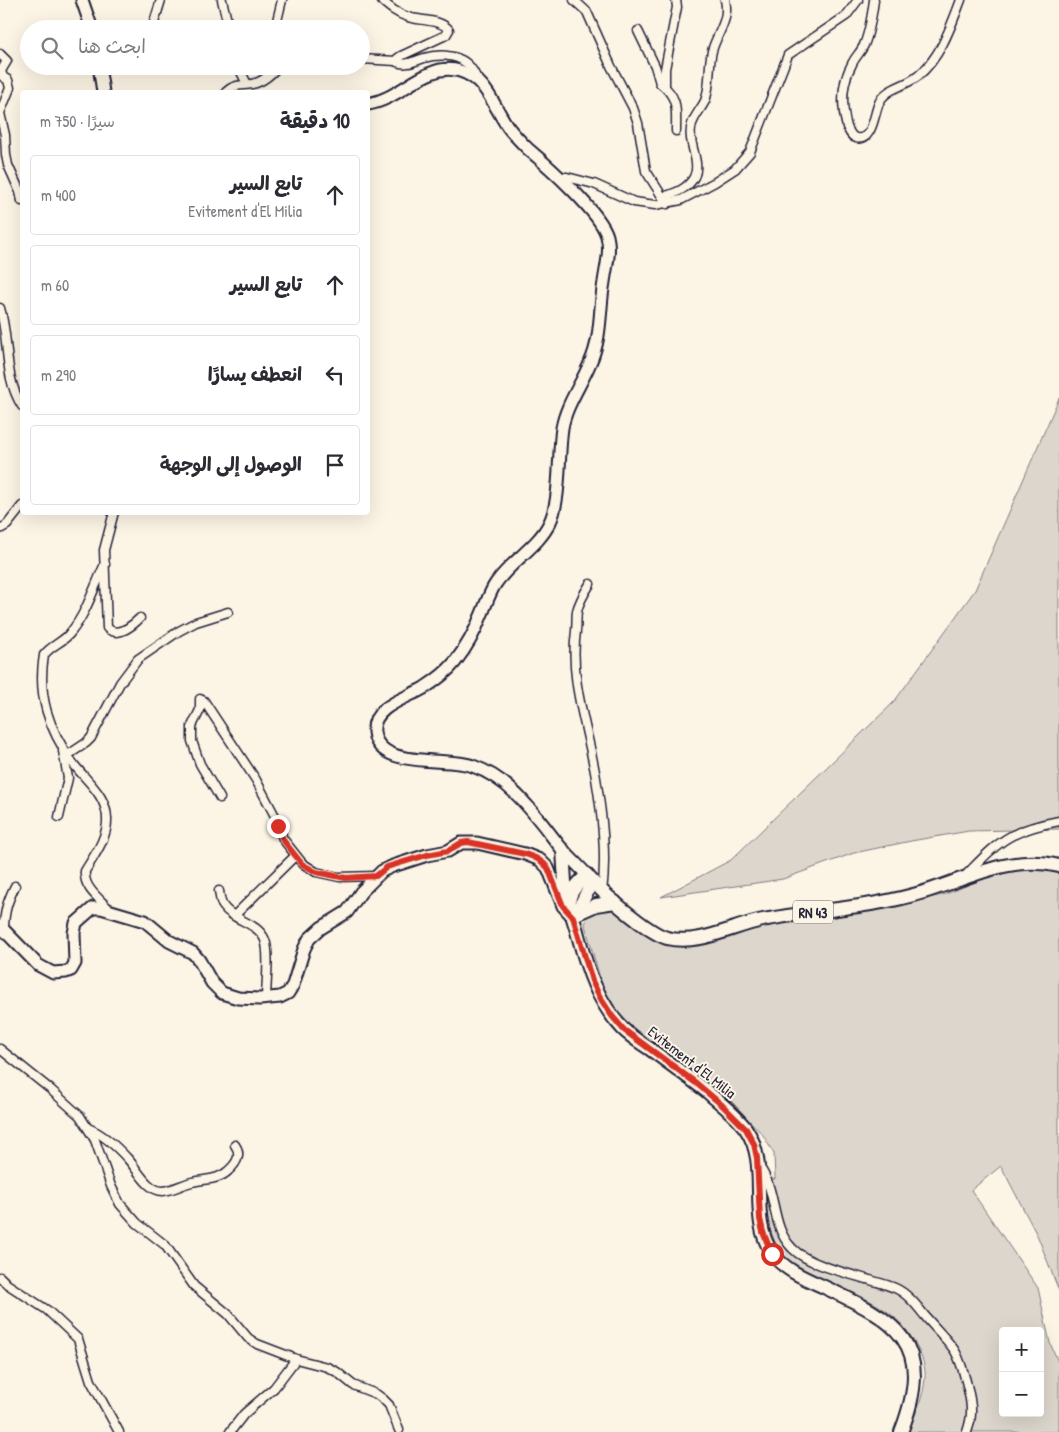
<!DOCTYPE html>
<html lang="ar">
<head>
<meta charset="utf-8">
<style>
  :root { --surface:#fff; --page:#f7f7f7; --text:#2b2b33; --muted:#7c7c81; --line:#e1e1e2 }
  body { margin:0; font-family:"Patrick Hand","Playpen Sans Arabic",sans-serif; background:var(--page); color:var(--text); direction:rtl }
  .controls { position:absolute; right:15px; bottom:15px; display:grid; overflow:hidden; border-radius:5px; box-shadow:0 5px 20px #0002 }
  .controls button { width:45px; height:45px; display:grid; place-items:center; padding:0; border:0; border-bottom:1px solid var(--line); background:var(--surface); color:var(--text); font:25px sans-serif }
  .stop { position:absolute; width:15px; height:15px; margin:-11px; border:4px solid #d93025; border-radius:50%; background:#fff }
  .stop.end { background:#d93025; border-color:#fff; box-shadow:0 1px 5px #0008 }
  .list { margin:0; padding:0; list-style:none }
  h2 { display:flex; justify-content:space-between; align-items:center; height:65px; margin:0; padding:0 20px; font-size:21px }
  h2 small { font-size:16px; font-weight:400; color:var(--muted) }
  .list li { display:grid; grid-template-columns:32px 1fr auto; gap:15px; align-items:center; box-sizing:border-box; height:80px; margin:0 10px 10px; padding:0 10px; border:1px solid var(--line); border-radius:5px }
  .list b { display:block; font-size:19px; white-space:nowrap }
  .list p { margin:0; font-size:16px; white-space:nowrap; color:var(--muted) }
  .list em { font-size:16px; font-style:normal; color:var(--muted) }
  .icon { flex:none; width:28px; height:28px; fill:none; stroke:currentColor; stroke-width:2; stroke-linecap:round; stroke-linejoin:round }
  .map { position:relative; flex:none; width:1059px; height:1432px; overflow:hidden; direction:ltr }
  .search { position:absolute; background:var(--surface); box-shadow:0 5px 20px #0002; left:20px; top:20px; width:350px; height:55px; display:flex; align-items:center; gap:12px; box-sizing:border-box; padding:0 18px; border-radius:28px; color:var(--muted); font-size:19px }
  .panel { position:absolute; background:var(--surface); box-shadow:0 5px 20px #0002; left:20px; top:90px; width:350px; height:425px; border-radius:5px; direction:rtl }
  .map>svg:first-child { display:block }
  .green { fill:#dcd6cc; stroke:#7f7c84; fill-rule:evenodd }
  .lines { fill:none; stroke-linecap:round; stroke-linejoin:round }
  .street-casing { stroke:#22223b; stroke-width:11 }
  .secondary-casing { stroke:#22223b; stroke-width:15 }
  .primary-casing { stroke:#22223b; stroke-width:16 }
  .street { stroke:#fcf5e5; stroke-width:8 }
  .secondary { stroke:#fcf5e5; stroke-width:11 }
  .primary { stroke:#fcf5e5; stroke-width:12 }
  .route { stroke:#d93025; stroke-width:6 }
  .labels { text-anchor:middle; dominant-baseline:central; stroke-width:4; stroke-linejoin:round; paint-order:stroke }
  .shield { fill:#fcf5e5; stroke:#63616e; stroke-width:1 }
  .shield-label { font-size:14px; font-weight:bold; fill:#22223b }
  .street-label { font-size:15px; fill:#22223b; stroke:#fcf5e5 }
</style>
</head>
<body>
<div class="map">
<svg width="1059" height="1432" viewBox="0 0 1059 1432">
  <rect width="100%" height="100%" fill="#fcf5e5"/>
  <filter id="ink" filterUnits="userSpaceOnUse"><feTurbulence type="fractalNoise" baseFrequency=".02" numOctaves="2"/><feDisplacementMap in="SourceGraphic" scale="10" xChannelSelector="R" yChannelSelector="G"/><feConvolveMatrix kernelMatrix="1 2 1 2 8 2 1 2 1" color-interpolation-filters="sRGB"/></filter>
  <g filter="url(#ink)">
    <g class="green">
      <polygon points="1059,398 1059,829 969,831 911,841 854,853 783,879 661,897 731,860 894,702 975,590"/>
      <path d="M 1041,868 L 1059,873 L 1059,1291 L 1038,1237 L 1001,1166 L 971,1190 L 1038,1288 L 1050,1343 L 1059,1364 L 1059,1432 L 908,1432 C 915,1415 924,1396 925,1378 C 926,1368 922,1357 918,1349 C 898,1308 867,1300 829,1282 C 812,1275 792,1268 781,1252 C 766,1231 766,1205 764,1179 L 775,1179 L 774,1154 L 763,1135 L 732,1102 L 638,1032 L 618,1013 L 603,989 L 585,925 L 588,913 L 611,908 L 619,911 L 635,923 L 700,943 L 792,920 L 867,910 L 943,895 L 986,878 L 1015,869 ZM 1003,1331 L 1040,1331 L 1040,1413 L 1003,1413 Z"/>
    </g>
    <g class="lines">
      <g class="street-casing">
        <g id="street">
          <polyline points="222,0 229,29"/>
          <path d="M 381,0 C 389,7 397,14 408,17 C 420,21 441,19 449,30 L 446,35 L 401,56 L 397,59 L 397,62 C 406,66 415,61 424,58 C 437,54 455,54 466,63 C 472,67 474,73 477,79"/>
          <polyline points="574,0 587,12 611,66 633,108 638,123 646,171 667,204"/>
          <path d="M 874,0 C 872,15 870,31 864,45 C 861,52 855,57 852,64 C 841,84 841,105 847,127 C 849,131 851,137 856,138 C 873,142 874,113 879,103 C 885,88 906,86 918,76 C 941,57 951,26 961,0"/>
          <polyline points="152,29 161,0"/>
          <polyline points="275,29 282,0"/>
          <path d="M 638,31 L 655,66 L 660,83 C 679,98 676,109 676,131"/>
          <polyline points="0,54 7,61 1,71 3,77 8,80 10,88 0,113 5,135 6,155 8,165 20,192 22,201"/>
          <polyline points="361,59 396,61"/>
          <polyline points="238,66 247,84"/>
          <polyline points="665,86 665,69 677,7 676,0"/>
          <path d="M 226,92 C 234,84 241,86 252,84 C 263,82 271,74 279,66"/>
          <polyline points="560,177 567,177 594,184 634,202 655,205 681,200 715,182 735,169 750,152 788,55 846,16 858,0"/>
          <path d="M 663,197 C 675,193 688,189 694,177 C 702,162 686,142 692,124 C 695,115 701,109 705,101 C 711,86 708,67 712,51 C 717,33 730,20 725,0"/>
          <path d="M 0,308 C 10,341 3,376 22,406"/>
          <path d="M 114,512 L 104,550 L 107,628 C 118,638 132,626 140,618"/>
          <polyline points="0,529 7,525 22,506"/>
          <path d="M 105,564 C 94,587 87,612 71,632 C 64,642 51,645 44,655 C 37,696 49,729 72,762 C 85,780 107,795 107,819 C 108,837 94,856 85,871 C 83,888 100,899 110,910"/>
          <path d="M 590,584 C 585,592 579,602 577,611 C 576,618 577,624 576,631 C 569,681 588,728 596,778 C 602,815 607,855 602,892"/>
          <polyline points="68,755 86,743 91,738 120,683 138,659 179,631 196,622 228,612"/>
          <polyline points="220,798 200,764 192,741 192,726 200,710 200,699 204,701 256,780 276,818 283,839 302,863 316,872 339,877 376,876"/>
          <polyline points="59,817 68,778 63,751"/>
          <path d="M 967,874 C 980,861 994,845 1011,836 C 1026,828 1043,824 1059,821"/>
          <path d="M 219,891 C 220,896 220,902 223,906 C 233,921 258,922 265,940 C 270,953 266,984 266,999"/>
          <polyline points="235,915 295,856"/>
          <path d="M 4,930 C 4,913 7,902 15,886"/>
          <polyline points="0,1049 50,1089 80,1116 95,1140 111,1186 120,1204 137,1223 165,1245 194,1286 228,1314 248,1338 257,1344 296,1359 327,1367 337,1372 353,1385 376,1394 383,1399 389,1405 399,1430"/>
          <path d="M 88,1128 C 103,1134 116,1146 127,1158 C 137,1168 147,1191 163,1191 C 173,1190 183,1184 192,1182 C 205,1179 219,1180 228,1171 C 237,1163 242,1155 235,1145"/>
          <path d="M 758,1165 C 778,1190 770,1226 792,1248 C 812,1269 868,1277 895,1288 C 907,1293 917,1306 925,1316 C 934,1327 947,1339 955,1351 C 962,1363 972,1399 971,1413 C 971,1420 969,1426 967,1432"/>
          <polyline points="0,1277 7,1284 47,1310 78,1339 91,1381 119,1432"/>
          <polyline points="230,1432 244,1414 274,1388 296,1359"/>
        </g>
      </g>
      <g class="secondary-casing">
        <g id="secondary">
          <polyline points="82,0 92,29"/>
          <polyline points="99,66 103,92"/>
          <path d="M 368,104 C 392,100 409,82 431,73 C 440,69 450,68 460,71 C 487,79 493,106 508,127 C 514,135 521,142 528,149 C 547,165 601,213 607,236 C 611,251 606,267 604,282 C 599,310 602,337 590,363 C 581,385 566,405 562,428 C 558,455 561,499 550,522 C 539,546 511,561 496,583 C 489,593 486,605 481,616 C 475,632 466,648 455,662 C 447,672 435,681 424,688 C 407,698 371,707 374,732 C 378,770 446,756 473,766 C 513,780 537,818 562,849 C 570,858 579,866 587,875"/>
          <polyline points="0,926 38,965 53,973 66,972 71,970 75,963 74,933 76,923 93,908 101,908 145,921 169,941 193,953 199,960 212,983 222,993 238,998 260,999 280,997 288,993 293,985 304,949 309,939 321,928 347,912 361,892 382,871 393,866 427,855 448,851 461,843 477,843 525,854 540,860 548,868 563,906 573,917"/>
        </g>
      </g>
      <g class="primary-casing">
        <g id="primary">
          <polyline points="563,850 565,882 569,900"/>
          <polyline points="576,914 596,905 615,902"/>
          <polyline points="573,917 576,914 592,882"/>
          <path d="M 901,1432 C 936,1342 897,1321 822,1286 C 804,1278 783,1269 772,1253 C 747,1216 771,1166 746,1129 C 735,1114 719,1102 705,1090 C 687,1076 669,1063 650,1049 C 641,1043 631,1037 623,1029 C 598,1003 587,969 578,935 C 570,904 560,899 587,875 C 600,891 648,933 667,938 C 699,946 732,926 763,920 C 816,910 872,908 924,892 C 969,878 1011,854 1059,866"/>
        </g>
      </g>
      <use href="#street" class="street"/>
      <use href="#secondary" class="secondary"/>
      <use href="#primary" class="primary"/>
    </g>
  </g>
  <g class="lines" filter="url(#ink)">
    <path class="route" d="M 278,826 L 283,840 L 302,864 L 316,872 L 346,878 L 376,876 L 387,867 L 427,855 L 448,851 L 461,843 L 468,842 L 525,854 C 534,857 542,860 548,868 L 563,906 L 573,917 L 592,981 L 601,999 L 612,1016 L 624,1030 L 696,1083 L 722,1105 L 746,1129 L 754,1144 L 757,1158 L 760,1219 L 763,1232 L 772,1254"/>
  </g>
  <g class="labels">
    <rect class="shield" x="793" y="900.5" width="40" height="23" rx="4"/>
    <g class="shield-label">
      <text x="813" y="912">RN 43</text>
    </g>
    <g class="street-label">
      <text transform="translate(692 1062) rotate(38)">Evitement d'El Milia</text>
    </g>
  </g>
</svg>
<div class="controls">
<button>+</button>
<button>−</button>
</div>
<div class="stop" style="left:772px;top:1254px"></div>
<div class="stop end" style="left:278px;top:826px"></div>
<div class="search"><svg class="icon" aria-label="search" viewBox="0 0 24 24"><circle cx="10" cy="10" r="6"/><path d="M15 15l6 6"/></svg>ابحث هنا</div>
<section class="panel">
<h2>10 دقيقة<small>سيرًا · 750 m</small></h2>
<ul class="list">
<li><svg class="icon" aria-label="ahead" viewBox="0 0 24 24"><path d="M12 20V5M6 11l6-6 6 6"/></svg><div><b>تابع السير</b><p>Evitement d'El Milia</p></div><em>400 m</em></li>
<li><svg class="icon" aria-label="ahead" viewBox="0 0 24 24"><path d="M12 20V5M6 11l6-6 6 6"/></svg><div><b>تابع السير</b></div><em>60 m</em></li>
<li><svg class="icon" aria-label="left" viewBox="0 0 24 24"><path d="M17 20v-9H6M10 6l-5 5 5 5"/></svg><div><b>انعطف يسارًا</b></div><em>290 m</em></li>
<li><svg class="icon" aria-label="arrive" viewBox="0 0 24 24"><path d="M6 21V4h12l-3 4 3 4H6"/></svg><div><b>الوصول إلى الوجهة</b></div></li>
</ul>
</section>
</div>
</body>
</html>
